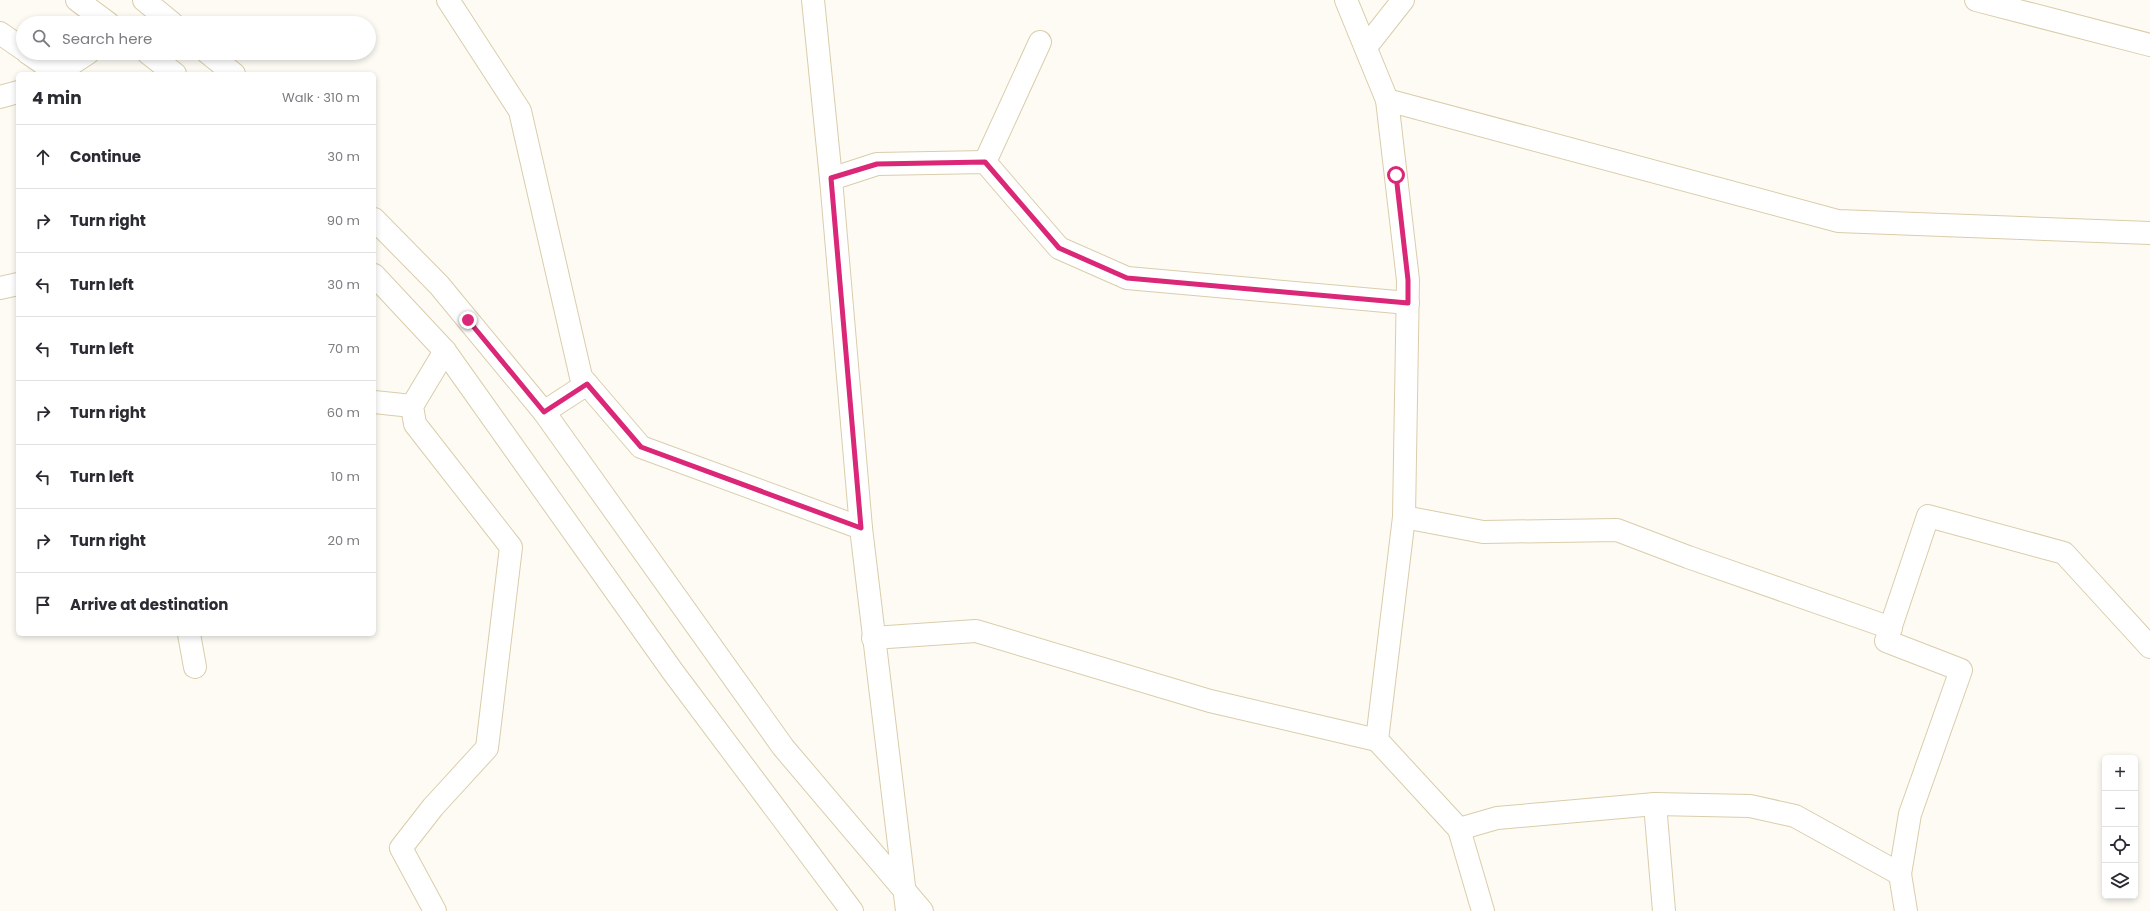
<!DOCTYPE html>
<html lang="en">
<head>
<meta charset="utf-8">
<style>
  :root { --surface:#fff; --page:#f7f7f7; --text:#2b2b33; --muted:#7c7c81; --line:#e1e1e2 }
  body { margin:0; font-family:Poppins,sans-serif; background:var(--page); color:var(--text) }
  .controls { position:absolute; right:12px; bottom:12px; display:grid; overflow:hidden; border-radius:6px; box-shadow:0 2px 6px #0003 }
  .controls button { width:36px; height:36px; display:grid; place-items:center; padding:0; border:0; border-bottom:1px solid var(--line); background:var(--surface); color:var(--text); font:20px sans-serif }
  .stop { position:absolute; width:12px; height:12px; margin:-9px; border:3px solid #db2777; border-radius:50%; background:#fff }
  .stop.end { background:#db2777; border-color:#fff; box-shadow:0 1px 4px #0008 }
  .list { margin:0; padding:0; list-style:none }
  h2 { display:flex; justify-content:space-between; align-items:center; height:52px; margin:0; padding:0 16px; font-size:17px }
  h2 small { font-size:13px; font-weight:400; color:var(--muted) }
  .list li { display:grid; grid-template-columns:26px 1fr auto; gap:12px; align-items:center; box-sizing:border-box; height:64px; padding:0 16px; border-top:1px solid var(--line) }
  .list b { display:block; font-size:15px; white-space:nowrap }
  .list em { font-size:13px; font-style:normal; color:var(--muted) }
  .icon { flex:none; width:22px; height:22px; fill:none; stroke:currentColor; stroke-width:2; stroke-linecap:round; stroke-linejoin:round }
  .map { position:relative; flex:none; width:2150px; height:911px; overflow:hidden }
  .search { position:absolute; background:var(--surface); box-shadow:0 2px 6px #0003; left:16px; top:16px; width:360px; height:44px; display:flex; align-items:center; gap:10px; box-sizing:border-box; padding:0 14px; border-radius:22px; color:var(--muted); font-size:15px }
  .panel { position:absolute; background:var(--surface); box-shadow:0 2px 6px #0003; left:16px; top:72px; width:360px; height:564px; border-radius:6px }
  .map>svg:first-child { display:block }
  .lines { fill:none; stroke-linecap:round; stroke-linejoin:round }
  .minor-casing { stroke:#dacdab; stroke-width:24 }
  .minor { stroke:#fff; stroke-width:22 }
  .route { stroke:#db2777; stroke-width:5 }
</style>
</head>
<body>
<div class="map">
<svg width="2150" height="911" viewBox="0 0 2150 911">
  <rect width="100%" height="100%" fill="#fdfbf4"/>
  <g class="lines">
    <g class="minor-casing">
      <g id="minor">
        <polyline points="77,0 108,23"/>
        <polyline points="144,0 172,23"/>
        <polyline points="448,0 520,111 581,377 641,447 861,528"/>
        <polyline points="813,0 831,179 861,528 907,911"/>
        <polyline points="1346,0 1387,100 1408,280 1404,517 1377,740 1459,829 1483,911"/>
        <polyline points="1976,0 2150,45"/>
        <polyline points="0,33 23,49"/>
        <polyline points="1366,47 1403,0"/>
        <polyline points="28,53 57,73"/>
        <polyline points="148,53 175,74"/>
        <polyline points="208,53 234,74"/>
        <polyline points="56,74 88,53"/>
        <polyline points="0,97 18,92"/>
        <polyline points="1387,100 1838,221 2150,233"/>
        <polyline points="985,162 1040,42"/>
        <polyline points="831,179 877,164 985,162 1059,248 1127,278 1408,303"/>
        <polyline points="374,219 439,285 544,412 783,747 922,911"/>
        <polyline points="374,275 445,351 673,672 852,911"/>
        <polyline points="0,288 18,284"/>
        <polyline points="374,402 412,406"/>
        <polyline points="544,412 587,384"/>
        <polyline points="1404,517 1483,532 1617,530 1688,557 1891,628"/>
        <polyline points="189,634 195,667"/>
        <polyline points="873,638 976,631 1210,701 1377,740"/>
        <polyline points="1655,804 1664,911"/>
        <polyline points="1459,829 1497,818 1655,804 1750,806 1795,816 1900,874 1906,911"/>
        <polyline points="1900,874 1910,814 1961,670 1886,641 1928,516 2064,553 2150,647"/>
        <polyline points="435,911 401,848 433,807 487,748 511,547 415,424 412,406 445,351"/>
      </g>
    </g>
    <use href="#minor" class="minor"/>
  </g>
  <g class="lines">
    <polyline class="route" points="468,320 544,412 587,384 641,447 861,528 831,178 877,164 985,162 1059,248 1127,278 1408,303 1408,280 1396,175"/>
  </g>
</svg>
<div class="controls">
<button>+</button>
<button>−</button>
<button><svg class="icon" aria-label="locate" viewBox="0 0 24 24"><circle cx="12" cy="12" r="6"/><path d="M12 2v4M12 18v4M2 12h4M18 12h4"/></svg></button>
<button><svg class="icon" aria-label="layers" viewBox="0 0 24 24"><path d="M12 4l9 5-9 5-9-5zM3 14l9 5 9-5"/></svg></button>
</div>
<div class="stop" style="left:1396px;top:175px"></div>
<div class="stop end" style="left:468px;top:320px"></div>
<div class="search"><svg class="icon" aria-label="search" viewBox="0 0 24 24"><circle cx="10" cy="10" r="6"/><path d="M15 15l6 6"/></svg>Search here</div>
<section class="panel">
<h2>4 min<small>Walk · 310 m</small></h2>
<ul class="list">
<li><svg class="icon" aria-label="ahead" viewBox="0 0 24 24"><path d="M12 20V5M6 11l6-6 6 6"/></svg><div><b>Continue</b></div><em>30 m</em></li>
<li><svg class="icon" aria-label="right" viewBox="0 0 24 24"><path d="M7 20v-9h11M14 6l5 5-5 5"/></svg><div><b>Turn right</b></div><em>90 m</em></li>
<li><svg class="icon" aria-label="left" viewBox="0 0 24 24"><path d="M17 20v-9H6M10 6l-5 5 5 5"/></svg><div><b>Turn left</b></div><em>30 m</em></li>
<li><svg class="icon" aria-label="left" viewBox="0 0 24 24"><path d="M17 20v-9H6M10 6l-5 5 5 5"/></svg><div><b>Turn left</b></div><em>70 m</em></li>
<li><svg class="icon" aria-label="right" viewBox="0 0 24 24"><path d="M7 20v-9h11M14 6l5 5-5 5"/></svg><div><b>Turn right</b></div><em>60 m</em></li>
<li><svg class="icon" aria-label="left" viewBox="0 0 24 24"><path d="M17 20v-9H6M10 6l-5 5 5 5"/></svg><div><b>Turn left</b></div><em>10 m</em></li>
<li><svg class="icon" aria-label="right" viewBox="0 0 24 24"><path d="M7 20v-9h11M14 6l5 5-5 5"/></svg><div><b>Turn right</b></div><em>20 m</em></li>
<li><svg class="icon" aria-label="arrive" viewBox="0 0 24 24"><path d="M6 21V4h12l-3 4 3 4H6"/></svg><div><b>Arrive at destination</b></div></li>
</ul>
</section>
</div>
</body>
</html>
